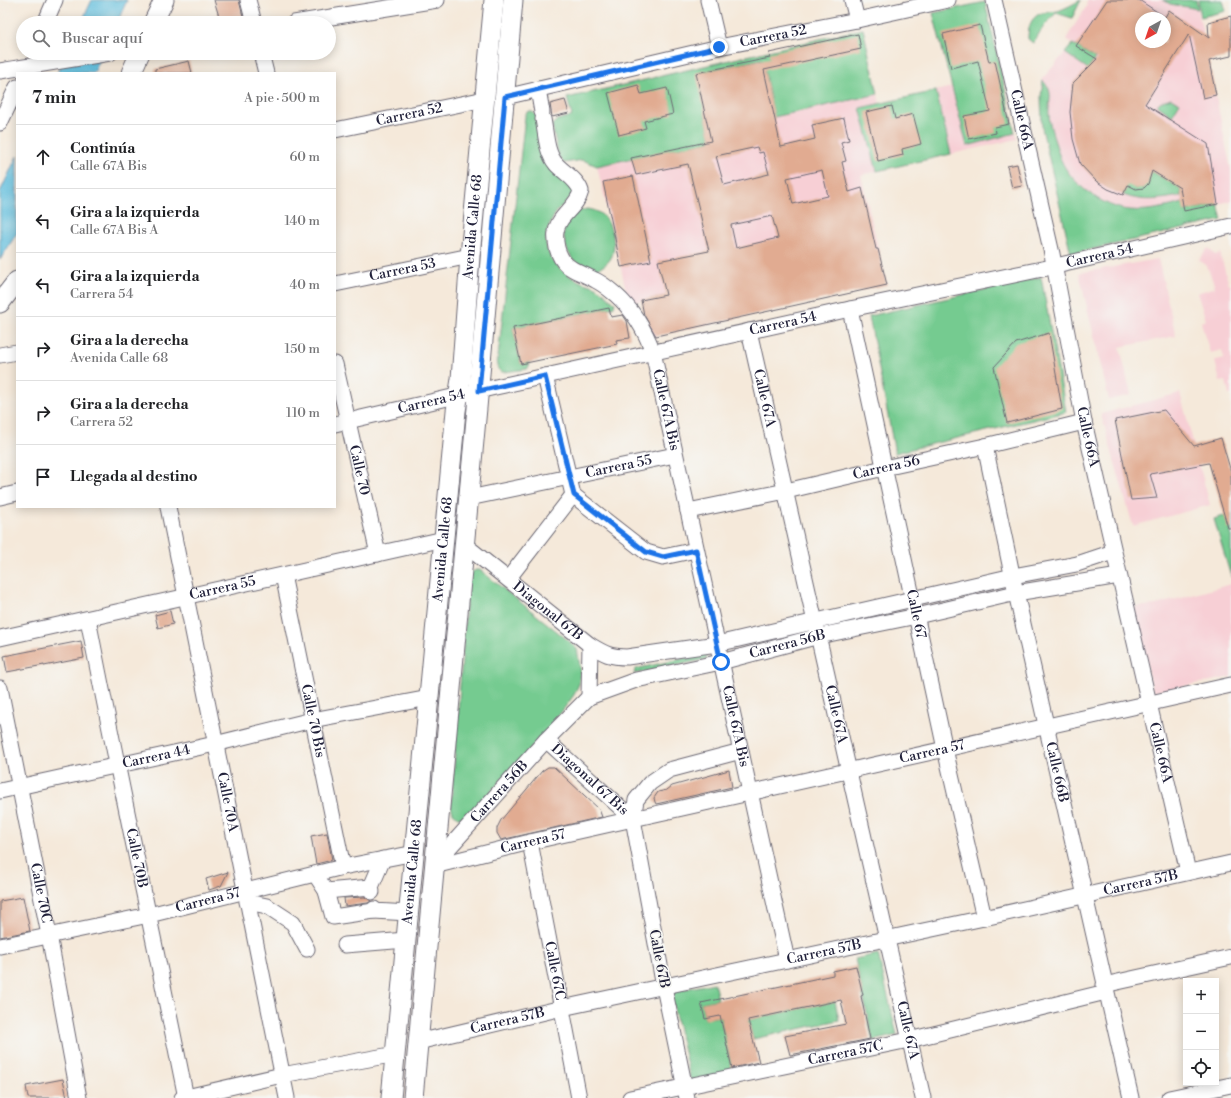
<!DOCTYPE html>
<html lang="es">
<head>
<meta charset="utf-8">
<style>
  :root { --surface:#fff; --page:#f2f2f2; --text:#202124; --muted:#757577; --line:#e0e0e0 }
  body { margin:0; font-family:"Libre Bodoni",serif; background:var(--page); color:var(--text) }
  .controls { position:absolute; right:12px; bottom:12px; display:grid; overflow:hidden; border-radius:0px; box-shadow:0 2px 10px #0003 }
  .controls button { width:36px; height:36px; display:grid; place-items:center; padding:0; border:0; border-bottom:1px solid var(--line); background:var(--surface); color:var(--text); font:20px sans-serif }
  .compass { position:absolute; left:1135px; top:12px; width:36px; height:36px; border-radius:50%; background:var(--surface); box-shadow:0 2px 10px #0003; rotate:220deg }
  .stop { position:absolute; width:12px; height:12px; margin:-9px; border:3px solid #1a73e8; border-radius:50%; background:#fff }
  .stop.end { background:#1a73e8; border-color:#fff; box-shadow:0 1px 4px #0008 }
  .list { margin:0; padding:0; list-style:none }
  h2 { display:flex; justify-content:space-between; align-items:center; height:52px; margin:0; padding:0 16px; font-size:17px }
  h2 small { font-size:13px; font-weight:400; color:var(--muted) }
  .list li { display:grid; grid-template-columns:26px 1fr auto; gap:12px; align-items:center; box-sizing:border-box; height:64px; padding:0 16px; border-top:1px solid var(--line) }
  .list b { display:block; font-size:15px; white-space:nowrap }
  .list p { margin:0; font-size:13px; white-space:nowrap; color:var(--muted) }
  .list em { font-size:13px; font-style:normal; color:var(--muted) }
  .icon { flex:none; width:22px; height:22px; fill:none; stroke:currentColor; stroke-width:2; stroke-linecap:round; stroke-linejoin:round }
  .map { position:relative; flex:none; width:1231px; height:1098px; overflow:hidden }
  .search { position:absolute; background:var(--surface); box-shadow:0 2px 10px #0003; left:16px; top:16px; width:320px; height:44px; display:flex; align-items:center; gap:10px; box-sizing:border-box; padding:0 14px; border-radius:22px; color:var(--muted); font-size:15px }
  .panel { position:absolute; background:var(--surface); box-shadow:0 2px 10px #0003; left:16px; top:72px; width:320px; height:436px; border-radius:0px }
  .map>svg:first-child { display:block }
  .built { fill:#f7cfd5; fill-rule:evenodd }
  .green { fill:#75cb90; stroke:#4c7666 }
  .water { fill:#5fbddd; stroke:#40708c }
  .building { fill:#e1ab91; fill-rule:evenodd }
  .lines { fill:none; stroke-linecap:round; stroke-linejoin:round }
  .minor-casing { stroke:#6c6873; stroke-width:17 }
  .major-casing { stroke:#6c6873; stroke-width:21 }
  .minor { stroke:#fff; stroke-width:15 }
  .major { stroke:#fff; stroke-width:19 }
  .route { stroke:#1a73e8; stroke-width:5 }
  .labels { text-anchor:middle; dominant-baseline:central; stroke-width:3.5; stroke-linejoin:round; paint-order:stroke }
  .street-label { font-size:14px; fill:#22223b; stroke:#f6f6f2 }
</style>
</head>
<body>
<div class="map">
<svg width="1231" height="1098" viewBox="0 0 1231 1098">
  <rect width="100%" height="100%" fill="#f6f6f2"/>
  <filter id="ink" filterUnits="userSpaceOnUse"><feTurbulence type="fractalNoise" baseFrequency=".025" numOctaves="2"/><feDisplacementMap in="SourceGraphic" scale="8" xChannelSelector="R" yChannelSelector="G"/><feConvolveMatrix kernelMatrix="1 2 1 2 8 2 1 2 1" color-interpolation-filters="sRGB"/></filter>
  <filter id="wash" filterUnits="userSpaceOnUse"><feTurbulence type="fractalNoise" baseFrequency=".012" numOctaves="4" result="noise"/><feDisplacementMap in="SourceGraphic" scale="16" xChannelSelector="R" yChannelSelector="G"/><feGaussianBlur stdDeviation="0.9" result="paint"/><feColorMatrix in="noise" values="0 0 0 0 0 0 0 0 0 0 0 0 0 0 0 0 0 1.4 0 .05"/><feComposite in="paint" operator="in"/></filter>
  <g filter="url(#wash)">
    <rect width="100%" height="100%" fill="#f5e9da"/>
    <g class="built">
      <path d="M 1087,0 L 1196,0 L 1231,170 L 1231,201 L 1185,211 L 1160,219 L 1092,206 L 1045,142 L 1041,113 L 1041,96 L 1043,78 L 1073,44 L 1066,39 L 1086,7 ZM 1141,18 L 1165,18 L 1165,42 L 1141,42 Z"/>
      <polygon points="985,2 1017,139 861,175 887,285 650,337 641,301 629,303 597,166 611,162 593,91 863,29 880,104 952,87 933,13"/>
      <polygon points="1208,248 1215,255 1220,253 1229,285 1231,285 1231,395 1229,395 1226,381 1220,382 1215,361 1224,358 1222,350 1210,353 1201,322 1206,320 1197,293 1215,287 1207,266 1199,260"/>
      <polygon points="1158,259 1176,336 1120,347 1131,395 1109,400 1079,273"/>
      <polygon points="1180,393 1210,505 1133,526 1101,414"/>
      <polygon points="1231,584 1231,677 1153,692 1134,607 1156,605"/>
    </g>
    <g class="green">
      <path d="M 1081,0 L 1072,18 L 1056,13 L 1044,26 L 1033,43 L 1028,39 C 1028,28 1030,17 1042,13 C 1047,12 1053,12 1058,11 C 1066,8 1073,4 1081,0 Z"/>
      <polygon points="1163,0 1196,0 1198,9 1170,4"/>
      <polygon points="1198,0 1223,0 1226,11 1201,17"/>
      <polygon points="985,2 1015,133 967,146 933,13"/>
      <polygon points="863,29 878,94 774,117 762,59 697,73 711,141 597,166 583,160 564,163 559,158 552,125 557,120 572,116 567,98"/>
      <polygon points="1073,44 1095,58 1088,69 1065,53"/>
      <path d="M 1043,81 C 1055,92 1048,101 1049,115 C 1049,123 1052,131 1054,139 C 1057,147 1059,157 1063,164 C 1074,185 1100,204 1123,209 C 1143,213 1163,208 1183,203 L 1185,211 L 1218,204 L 1222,220 L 1071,254 L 1042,128 L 1041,96 Z"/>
      <polygon points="936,91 951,154 877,171 860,108"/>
      <polygon points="1171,98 1180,103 1172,116 1157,105 1160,102"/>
      <path d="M 530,111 L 534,113 L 536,115 L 543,153 L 571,185 L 573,191 C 571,199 565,202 560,208 C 554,214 551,222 548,229 C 539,253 560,272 579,281 C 584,284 591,284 596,287 C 603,291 609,298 615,303 L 614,306 L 609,308 L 513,328 L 521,364 L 530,362 L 529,367 L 527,369 L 504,372 C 500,372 498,370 497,366 L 525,116 L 527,112 Z"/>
      <path d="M 1148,169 L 1180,188 L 1181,196 C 1160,199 1145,203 1123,195 L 1128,183 L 1136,189 L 1144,188 Z"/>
      <path d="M 588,209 C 593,210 598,211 602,215 C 613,224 619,251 608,262 C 576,294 538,215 588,209 Z"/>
      <polygon points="1041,277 1066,412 895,453 869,316"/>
      <polygon points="1231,514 1231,577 1214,519"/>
      <polygon points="476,570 480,570 569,641 577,649 581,672 579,684 574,695 548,730 468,816 459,818 453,813 451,806 468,579 470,573"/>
      <polygon points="704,654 706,655 707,659 634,674 635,669"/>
      <polygon points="878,954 897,1035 873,1041 855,959"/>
      <polygon points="714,983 718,999 701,1003 705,1019 720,1016 733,1072 691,1082 670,992"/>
      <polygon points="835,1001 839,1020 753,1039 748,1020"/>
    </g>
    <g class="water">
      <polygon points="92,0 127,0 117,23 81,23"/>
      <polygon points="67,53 103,53 94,73 57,73"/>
      <polygon points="17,156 17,233 0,260 0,192"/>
    </g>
    <g id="blocks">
      <g class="building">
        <polygon points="214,0 239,0 244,21 237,23 221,23"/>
        <path d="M 1107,0 L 1139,0 L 1165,17 L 1169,10 L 1209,38 L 1208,22 L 1231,16 L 1231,56 L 1209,61 L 1216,95 L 1203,98 L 1189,34 L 1145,104 L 1208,144 L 1218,204 L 1184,211 L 1180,188 L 1152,171 L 1148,184 L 1144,188 L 1136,189 L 1128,185 L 1123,195 L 1108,189 L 1096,181 L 1080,164 L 1073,139 L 1070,112 L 1073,83 L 1097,59 L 1076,46 ZM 1141,18 L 1165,18 L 1165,42 L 1141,42 Z"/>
        <polygon points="980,25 989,62 995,61 1009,124 995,127 996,133 969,139 964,116 990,111 978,61 951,68 943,34"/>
        <path d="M 858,34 L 861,49 L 764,70 L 781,147 L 815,139 L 812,125 L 844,118 L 849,140 L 841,142 L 846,161 L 842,162 L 849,192 L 862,188 L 876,249 L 878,249 L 887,285 L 656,336 L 644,315 L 641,300 L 666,295 L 658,261 L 709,251 L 688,164 L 636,175 L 631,158 L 711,141 L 696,73 L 770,58 L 769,53 ZM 757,147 L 759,153 L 763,152 L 769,174 L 724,185 L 716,156 ZM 822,170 L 828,196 L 793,204 L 787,178 ZM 772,216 L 778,238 L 736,248 L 731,225 Z"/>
        <polygon points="189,61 192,73 155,73 155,69"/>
        <polygon points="638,85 641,94 667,88 673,114 644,121 646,128 619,135 608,93"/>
        <polygon points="565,100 569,113 552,117 550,104"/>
        <polygon points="892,106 895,119 913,114 921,144 902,149 903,155 878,161 866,112"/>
        <polygon points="1017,164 1022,186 1012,188 1007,166"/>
        <polygon points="633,176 651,261 621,267 603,182"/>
        <polygon points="609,308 611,317 623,315 627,321 630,338 616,340 617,344 521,364 513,328"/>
        <polygon points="1049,333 1062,409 1007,423 994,367 1016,343"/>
        <polygon points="1164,410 1194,446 1221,438 1231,472 1231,528 1228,528 1209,463 1150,474 1157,498 1131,500 1115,420"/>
        <polygon points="170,611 173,624 158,628 155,615"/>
        <polygon points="81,641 84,658 44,666 44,665 7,672 4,656"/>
        <polygon points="548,767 554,767 599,809 602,817 501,840 497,833 497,828 501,820 542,771"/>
        <polygon points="729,770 732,787 656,804 655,802 654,798 658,792 667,790 672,786"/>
        <polygon points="327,833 332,860 316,864 311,836"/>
        <polygon points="228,872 221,886 209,890 206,879"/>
        <polygon points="23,897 30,931 0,937 0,901"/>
        <polygon points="365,897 371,901 368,903 345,906 344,898"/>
        <polygon points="856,966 863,995 861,996 870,1039 790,1055 785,1036 846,1024 841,1000 748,1020 759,1062 732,1068 720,1016 705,1019 701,1003 833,975 833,971"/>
        <polygon points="63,1079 67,1098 28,1098 26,1086"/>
      </g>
    </g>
  </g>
  <g filter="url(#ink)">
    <use href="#blocks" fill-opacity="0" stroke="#6c6873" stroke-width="1"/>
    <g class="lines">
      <g class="minor-casing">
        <g id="minor">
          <polyline points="248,0 254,23"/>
          <polyline points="708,0 719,47"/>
          <polyline points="852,0 857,20"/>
          <path id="s1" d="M 994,0 L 1052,254 L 1084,422 L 1188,872"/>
          <polyline points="45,23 55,0"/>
          <polyline points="294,23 437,0"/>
          <polyline points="261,53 266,73"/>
          <polyline points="0,71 110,53"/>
          <polyline points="538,89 542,112"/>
          <path id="s2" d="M 505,97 L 719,47 L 857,20 L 948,0"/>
          <path id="s3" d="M 543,119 C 546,134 546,152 556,164 C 564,173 577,179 581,191 C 577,208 558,215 556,232 C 555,237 556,243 557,248 C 563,270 577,270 595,280 C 602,283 609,289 615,294 C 632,309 645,330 653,352 L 787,960"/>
          <polyline points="0,123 17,87"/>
          <path id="s4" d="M 335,130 L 485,99"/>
          <path id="s5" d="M 335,284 L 470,256"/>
          <path id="s6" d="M 850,309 L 945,749 L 984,918"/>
          <path id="s7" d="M 749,331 L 923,1098"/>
          <polyline points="0,355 17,352"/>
          <path id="s8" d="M 335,364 L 378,554"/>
          <polyline points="545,376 573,495 646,552 663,557 696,550"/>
          <path id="s9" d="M 335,424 L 491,388 L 850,309 L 1047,268 L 1231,226"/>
          <path id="s10" d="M 985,446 L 1016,593 L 1131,1098"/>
          <polyline points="0,497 17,493"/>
          <path id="s11" d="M 469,498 L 675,455"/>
          <path id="s12" d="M 168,507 L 287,1098"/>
          <path id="s13" d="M 688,511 L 786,491 L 884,468 L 985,446 L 1084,422"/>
          <path id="s14" d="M 465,545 L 590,645 C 605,654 610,657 627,657 L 717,644 L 1013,576 L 1077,564 L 1113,552"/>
          <path id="s15" d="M 283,575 L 343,867"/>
          <polyline points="508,579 573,495"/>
          <path id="s16" d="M 88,619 C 119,779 154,938 186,1098"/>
          <path id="s17" d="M 0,638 L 444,539"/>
          <path id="s18" d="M 0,688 L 49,935 L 79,1098"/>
          <polyline points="589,697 590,645"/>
          <path id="s19" d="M 546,740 L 633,819"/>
          <path id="s20" d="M 0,791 L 215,744 L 312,720 L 429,698"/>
          <path id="s21" d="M 530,842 L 579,1098"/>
          <path id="s22" d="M 434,866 L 530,842 L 1231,685"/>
          <path id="s23" d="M 434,866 L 447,850 L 546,740 L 589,697 L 636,680 L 721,662 L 819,636 L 917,616 L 1016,593 L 1119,576"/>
          <polyline points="315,874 326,891 333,917 374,911"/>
          <polyline points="326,891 371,887"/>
          <polyline points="372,892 371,887 383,859"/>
          <polyline points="247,902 267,906 293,923 307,949"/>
          <polyline points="374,909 374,911 409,913"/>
          <polyline points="345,945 406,940"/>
          <path id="s24" d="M 0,946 L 149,915 L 343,867 L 415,853"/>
          <polyline points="1104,985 1231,957"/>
          <path id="s25" d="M 418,1042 L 562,1008 L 984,918 L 1231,863"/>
          <polyline points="182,1098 282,1075 396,1054"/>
          <path id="s26" d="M 630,1098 L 909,1040 L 1106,992"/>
          <polyline points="687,1098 664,987 633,819 636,800 650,783 669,770 741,751"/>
          <polyline points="1169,1098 1231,1085"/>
        </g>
      </g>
      <g class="major-casing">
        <g id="major">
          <polyline points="153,23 164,0"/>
          <polyline points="131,73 140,53"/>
          <polyline points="0,303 17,281"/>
          <path id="s27" d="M 391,1098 L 456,411 L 461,379 L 470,256 L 494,0"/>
          <polyline points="413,1098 477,408 513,0"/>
        </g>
      </g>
      <use href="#minor" class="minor"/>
      <use href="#major" class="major"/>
    </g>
  </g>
  <g class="lines" filter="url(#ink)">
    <polyline class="route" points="719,47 505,97 479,391 545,376 574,495 646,552 663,557 696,550 721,662"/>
  </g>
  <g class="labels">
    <g class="street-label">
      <text stroke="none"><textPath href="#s2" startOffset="275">Carrera 52</textPath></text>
      <text stroke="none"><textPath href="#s4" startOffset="76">Carrera 52</textPath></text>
      <text stroke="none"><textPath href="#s1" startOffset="123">Calle 66A</textPath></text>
      <text stroke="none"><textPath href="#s27" startOffset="875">Avenida Calle 68</textPath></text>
      <text stroke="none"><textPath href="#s9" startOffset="783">Carrera 54</textPath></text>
      <text stroke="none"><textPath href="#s5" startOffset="69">Carrera 53</textPath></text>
      <text stroke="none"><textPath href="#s9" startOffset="459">Carrera 54</textPath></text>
      <text stroke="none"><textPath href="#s7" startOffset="69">Calle 67A</textPath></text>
      <text stroke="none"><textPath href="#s9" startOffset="99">Carrera 54</textPath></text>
      <text stroke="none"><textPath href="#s3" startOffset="355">Calle 67A Bis</textPath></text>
      <text stroke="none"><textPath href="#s1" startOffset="447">Calle 66A</textPath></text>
      <text stroke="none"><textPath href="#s11" startOffset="153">Carrera 55</textPath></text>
      <text stroke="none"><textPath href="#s13" startOffset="203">Carrera 56</textPath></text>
      <text stroke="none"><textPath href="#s8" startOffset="109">Calle 70</textPath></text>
      <text stroke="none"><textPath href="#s27" startOffset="551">Avenida Calle 68</textPath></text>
      <text stroke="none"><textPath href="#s17" startOffset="228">Carrera 55</textPath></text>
      <text stroke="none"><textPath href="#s14" startOffset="106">Diagonal 67B</textPath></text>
      <text stroke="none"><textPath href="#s6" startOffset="312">Calle 67</textPath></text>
      <text stroke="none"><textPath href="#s23" startOffset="435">Carrera 56B</textPath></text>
      <text stroke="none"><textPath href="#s7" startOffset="393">Calle 67A</textPath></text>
      <text stroke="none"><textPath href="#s15" startOffset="149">Calle 70 Bis</textPath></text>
      <text stroke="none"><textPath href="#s3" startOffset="679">Calle 67A Bis</textPath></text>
      <text stroke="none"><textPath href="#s22" startOffset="511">Carrera 57</textPath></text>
      <text stroke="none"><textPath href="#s1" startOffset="771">Calle 66A</textPath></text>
      <text stroke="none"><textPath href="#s20" startOffset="160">Carrera 44</textPath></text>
      <text stroke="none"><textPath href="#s10" startOffset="334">Calle 66B</textPath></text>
      <text stroke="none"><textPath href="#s19" startOffset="59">Diagonal 67 Bis</textPath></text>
      <text stroke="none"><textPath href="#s23" startOffset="99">Carrera 56B</textPath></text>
      <text stroke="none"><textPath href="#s12" startOffset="301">Calle 70A</textPath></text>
      <text stroke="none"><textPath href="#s22" startOffset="102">Carrera 57</textPath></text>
      <text stroke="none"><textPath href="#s16" startOffset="244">Calle 70B</textPath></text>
      <text stroke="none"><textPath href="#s27" startOffset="227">Avenida Calle 68</textPath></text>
      <text stroke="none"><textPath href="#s25" startOffset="740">Carrera 57B</textPath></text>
      <text stroke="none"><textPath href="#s18" startOffset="209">Calle 70C</textPath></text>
      <text stroke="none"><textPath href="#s24" startOffset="213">Carrera 57</textPath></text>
      <text stroke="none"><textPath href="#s25" startOffset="416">Carrera 57B</textPath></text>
      <text transform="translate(659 959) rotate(79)">Calle 67B</text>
      <text stroke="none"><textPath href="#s21" startOffset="131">Calle 67C</textPath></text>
      <text stroke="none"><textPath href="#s25" startOffset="92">Carrera 57B</textPath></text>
      <text stroke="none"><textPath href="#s7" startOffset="717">Calle 67A</textPath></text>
      <text stroke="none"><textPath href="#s26" startOffset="220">Carrera 57C</textPath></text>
    </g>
  </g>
</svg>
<div class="controls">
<button>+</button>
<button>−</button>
<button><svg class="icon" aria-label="locate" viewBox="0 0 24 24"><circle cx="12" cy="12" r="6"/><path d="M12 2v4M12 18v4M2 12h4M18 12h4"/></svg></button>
</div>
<svg class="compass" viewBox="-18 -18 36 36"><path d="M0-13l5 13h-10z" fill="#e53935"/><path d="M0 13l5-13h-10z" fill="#757577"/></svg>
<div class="stop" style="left:721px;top:662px"></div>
<div class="stop end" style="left:719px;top:47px"></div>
<div class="search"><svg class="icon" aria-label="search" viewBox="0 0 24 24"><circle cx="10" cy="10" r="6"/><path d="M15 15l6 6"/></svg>Buscar aquí</div>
<section class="panel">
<h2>7 min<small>A pie · 500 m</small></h2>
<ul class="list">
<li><svg class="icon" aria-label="ahead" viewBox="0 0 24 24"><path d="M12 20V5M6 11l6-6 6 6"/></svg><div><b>Continúa</b><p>Calle 67A Bis</p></div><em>60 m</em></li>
<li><svg class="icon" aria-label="left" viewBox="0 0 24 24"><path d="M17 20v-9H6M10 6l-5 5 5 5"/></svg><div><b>Gira a la izquierda</b><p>Calle 67A Bis A</p></div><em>140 m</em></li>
<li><svg class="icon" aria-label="left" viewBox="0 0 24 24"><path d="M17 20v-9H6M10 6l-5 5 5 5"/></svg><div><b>Gira a la izquierda</b><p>Carrera 54</p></div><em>40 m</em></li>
<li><svg class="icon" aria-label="right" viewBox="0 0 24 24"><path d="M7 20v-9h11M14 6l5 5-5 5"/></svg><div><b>Gira a la derecha</b><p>Avenida Calle 68</p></div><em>150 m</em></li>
<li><svg class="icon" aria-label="right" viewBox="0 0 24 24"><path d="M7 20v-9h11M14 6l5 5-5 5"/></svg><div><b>Gira a la derecha</b><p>Carrera 52</p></div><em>110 m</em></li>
<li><svg class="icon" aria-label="arrive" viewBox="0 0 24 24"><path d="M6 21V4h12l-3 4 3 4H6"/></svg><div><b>Llegada al destino</b></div></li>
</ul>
</section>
</div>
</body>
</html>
